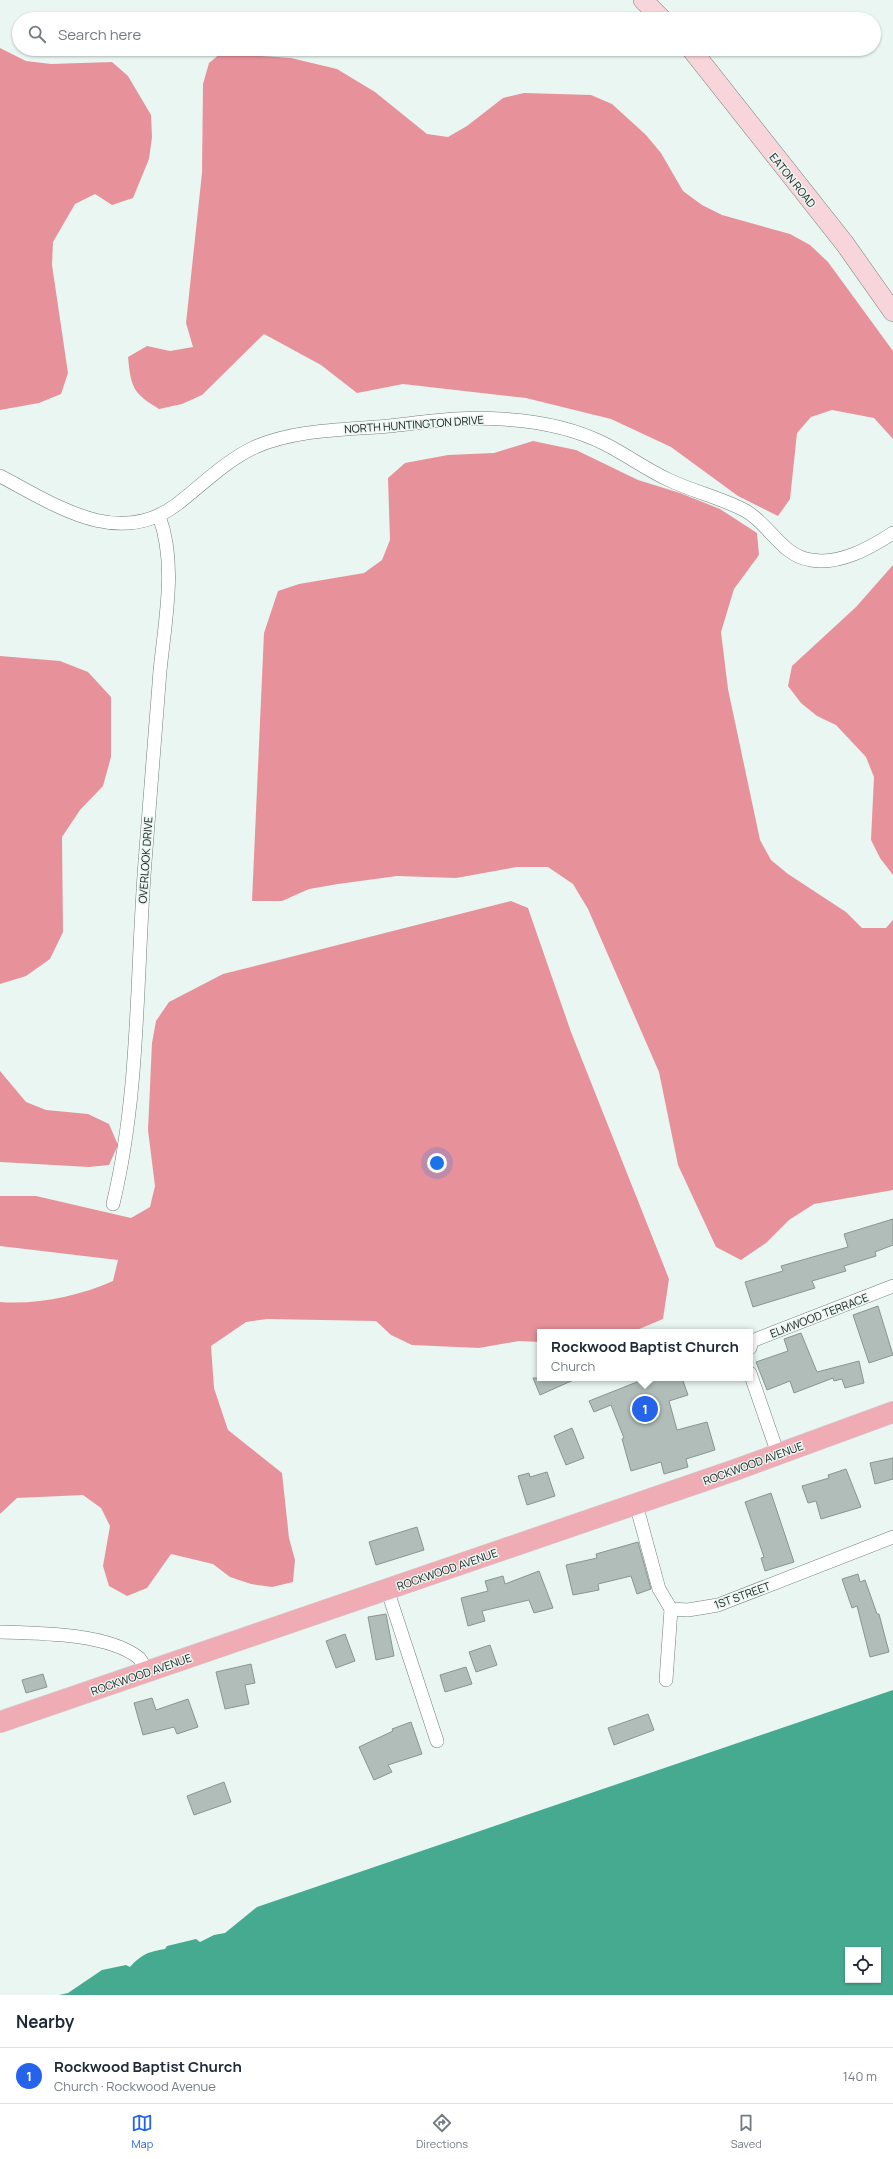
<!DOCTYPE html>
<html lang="en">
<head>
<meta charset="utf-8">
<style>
  :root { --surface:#fff; --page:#f2f2f3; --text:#1f2937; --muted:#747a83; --line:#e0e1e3; --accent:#2563eb }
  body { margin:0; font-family:Manrope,sans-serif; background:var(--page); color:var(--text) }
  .controls { position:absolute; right:12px; bottom:12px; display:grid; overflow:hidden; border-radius:0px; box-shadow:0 1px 3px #0004 }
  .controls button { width:36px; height:36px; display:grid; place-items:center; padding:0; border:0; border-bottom:1px solid var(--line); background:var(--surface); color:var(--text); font:20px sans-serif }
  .you { position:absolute; left:437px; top:1163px; width:14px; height:14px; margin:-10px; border:3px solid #fff; border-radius:50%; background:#1a73e8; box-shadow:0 0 0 6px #1a73e833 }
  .badge { display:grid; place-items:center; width:26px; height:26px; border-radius:50%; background:var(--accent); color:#fff; font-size:13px; font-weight:700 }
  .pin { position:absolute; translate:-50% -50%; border:2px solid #fff; box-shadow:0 1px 4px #0006 }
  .popup { position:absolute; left:537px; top:1329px; width:216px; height:52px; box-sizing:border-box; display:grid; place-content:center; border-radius:0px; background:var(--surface); filter:drop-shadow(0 1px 3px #0005); font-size:13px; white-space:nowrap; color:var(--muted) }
  .popup b { font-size:15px; color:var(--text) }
  .popup::after { content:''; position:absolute; left:50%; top:100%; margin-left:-8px; border:8px solid transparent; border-top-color:var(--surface) }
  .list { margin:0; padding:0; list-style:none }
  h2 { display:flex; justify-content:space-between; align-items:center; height:52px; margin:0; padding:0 16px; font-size:17px }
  h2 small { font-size:13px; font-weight:400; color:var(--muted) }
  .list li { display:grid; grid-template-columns:26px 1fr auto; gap:12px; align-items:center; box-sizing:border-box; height:56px; padding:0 16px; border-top:1px solid var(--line) }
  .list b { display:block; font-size:15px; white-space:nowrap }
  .list p { margin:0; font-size:13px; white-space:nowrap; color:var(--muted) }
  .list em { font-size:13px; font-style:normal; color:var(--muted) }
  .icon { flex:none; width:22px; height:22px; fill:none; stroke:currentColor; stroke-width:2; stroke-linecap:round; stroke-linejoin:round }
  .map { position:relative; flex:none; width:893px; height:1995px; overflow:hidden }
  .search { position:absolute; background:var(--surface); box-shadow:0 1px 3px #0004; left:12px; right:12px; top:12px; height:44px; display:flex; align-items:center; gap:10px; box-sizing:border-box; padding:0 14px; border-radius:22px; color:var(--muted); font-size:15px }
  .sheet { height:108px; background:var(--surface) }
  nav { display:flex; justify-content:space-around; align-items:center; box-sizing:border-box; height:56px; border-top:1px solid var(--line); background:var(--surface); font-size:11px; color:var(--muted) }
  nav a { display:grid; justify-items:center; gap:2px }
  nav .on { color:var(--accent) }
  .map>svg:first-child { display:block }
  .forest { fill:#e7929b }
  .water { fill:#45aa8f; fill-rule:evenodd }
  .building { fill:#b1bdb9; stroke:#899591 }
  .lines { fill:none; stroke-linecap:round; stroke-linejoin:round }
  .street-casing { stroke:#747f7b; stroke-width:14 }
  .secondary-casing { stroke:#747f7b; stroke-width:20 }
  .primary-casing { stroke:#d1d2d2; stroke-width:22 }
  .street { stroke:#fff; stroke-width:13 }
  .secondary { stroke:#f7d5da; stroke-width:19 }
  .primary { stroke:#efacb5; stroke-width:21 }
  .labels { text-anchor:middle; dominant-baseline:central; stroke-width:3; stroke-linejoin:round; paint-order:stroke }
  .street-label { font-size:11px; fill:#191d1c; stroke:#e9f6f1 }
</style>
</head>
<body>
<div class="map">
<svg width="893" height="1995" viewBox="0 0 893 1995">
  <rect width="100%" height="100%" fill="#e9f6f1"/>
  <g class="forest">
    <polygon points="0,48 26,61 51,64 112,62 128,76 151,115 152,137 149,159 133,198 112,205 95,194 75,204 53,242 52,265 68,373 61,394 39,403 0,410"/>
    <path d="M 226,49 L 248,55 L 291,58 L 337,69 L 375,92 L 427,134 L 448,137 L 467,126 L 503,98 L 524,93 L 591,95 L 612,104 L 646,135 L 661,153 L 683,191 L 702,205 L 722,215 L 790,234 L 810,245 L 828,262 L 893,351 L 893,439 L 874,418 L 832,410 L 811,417 L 797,433 L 790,499 L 778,516 L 738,496 L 671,447 L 611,419 L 526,398 L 403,384 L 357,393 L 321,365 L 264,334 L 202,395 L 182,404 L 159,409 C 133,393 131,388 128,357 L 147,346 L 170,351 L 193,347 L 186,323 L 202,173 L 203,84 L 209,63 Z"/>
    <polygon points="533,441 576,450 638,480 680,493 720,509 757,533 759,555 734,589 721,632 728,689 760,840 771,860 788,874 846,912 862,928 886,928 893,920 893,1190 814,1204 789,1220 766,1243 741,1260 716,1247 678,1165 659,1072 588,909 573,884 548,867 517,867 456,878 397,876 338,884 309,889 282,901 252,901 264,633 278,591 299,584 364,573 382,560 390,540 388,478 405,463 448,455 494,453"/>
    <polygon points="893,565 893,875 880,858 871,840 874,777 866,757 836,725 817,716 801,703 788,686 792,666 856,607"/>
    <polygon points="0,656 60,661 88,672 111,697 111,757 103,786 80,810 62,837 63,932 50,959 26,976 0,984"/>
    <path d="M 511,901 L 528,908 L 571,1032 L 669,1279 L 663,1319 L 632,1332 L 540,1332 L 540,1342 L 519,1341 L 479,1348 L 412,1345 L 391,1335 L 376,1321 L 267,1319 L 246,1322 L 211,1346 L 214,1388 L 228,1430 L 282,1473 L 289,1538 L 295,1560 L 293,1582 L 272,1587 L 251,1584 L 230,1577 L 213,1564 L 171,1554 L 147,1588 L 127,1596 L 109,1586 L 103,1566 L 110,1526 L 101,1508 L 83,1495 L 17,1498 L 0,1514 L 0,1302 C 37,1305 79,1296 113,1281 L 118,1260 L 0,1246 L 0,1196 L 36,1196 L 131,1218 L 150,1207 L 155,1186 L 148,1130 L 152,1043 L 156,1021 L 169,1002 L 223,974 Z"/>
    <polygon points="0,1071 26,1102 46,1110 88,1114 109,1124 118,1145 109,1165 89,1167 0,1162"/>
  </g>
  <path class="water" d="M 893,1690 L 893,1995 L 59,1995 L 68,1993 L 102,1970 L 126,1965 L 130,1967 C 142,1954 148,1952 165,1949 L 167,1946 L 196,1939 L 200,1942 L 214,1935 L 225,1933 L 257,1907 ZM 848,1950 L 878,1950 L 878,1980 L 848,1980 Z"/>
  <g class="building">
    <polygon points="893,1219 893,1245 875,1252 876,1256 844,1266 846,1271 812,1281 815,1288 753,1307 745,1282 783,1271 781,1266 848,1247 844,1234"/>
    <polygon points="878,1306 893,1355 869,1363 853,1315"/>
    <polygon points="801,1333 817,1372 859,1361 864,1383 845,1388 842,1379 834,1381 833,1378 794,1393 790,1381 767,1390 756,1362 788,1351 784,1339"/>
    <polygon points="533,1378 578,1378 540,1395"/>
    <polygon points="647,1378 682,1378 688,1395 669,1401 677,1430 707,1422 715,1450 686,1459 688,1467 664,1474 661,1462 631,1471 622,1439 624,1438 611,1405 594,1412 589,1401"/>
    <polygon points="572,1428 584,1458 566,1465 554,1436"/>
    <polygon points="893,1458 893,1479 875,1484 870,1463"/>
    <polygon points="846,1469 861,1507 821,1519 816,1501 808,1503 802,1486 829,1478 828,1475"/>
    <polygon points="547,1472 555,1496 527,1505 518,1476 529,1473 530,1477"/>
    <polygon points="771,1493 794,1562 765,1571 761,1558 764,1557 745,1502"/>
    <polygon points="417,1527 424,1550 376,1565 369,1542"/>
    <polygon points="638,1542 651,1589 637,1594 631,1576 598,1584 599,1590 573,1595 566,1565 597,1558 596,1554"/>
    <polygon points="539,1571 553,1608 534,1613 529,1600 482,1611 485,1621 468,1626 461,1598 488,1591 485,1581 503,1576 505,1584"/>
    <polygon points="858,1574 860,1582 865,1580 877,1614 879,1614 889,1652 870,1657 857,1606 852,1608 842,1579"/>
    <polygon points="386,1614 394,1656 376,1660 368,1617"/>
    <polygon points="345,1634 355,1661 336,1668 326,1641"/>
    <polygon points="490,1645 497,1665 476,1672 469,1652"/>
    <polygon points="251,1664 255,1683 245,1685 249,1704 225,1709 216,1672"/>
    <polygon points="466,1667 472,1684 445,1692 440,1675"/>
    <polygon points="43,1674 47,1687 26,1693 22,1680"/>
    <polygon points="152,1698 156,1710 188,1699 198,1727 177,1734 174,1727 143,1735 134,1703"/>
    <polygon points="648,1714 654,1730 614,1745 608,1728"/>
    <polygon points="411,1722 422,1754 388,1765 392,1772 374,1780 359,1747 393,1731 392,1729"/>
    <polygon points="224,1782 231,1802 194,1815 187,1796"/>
  </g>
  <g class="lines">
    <g class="street-casing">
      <g id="street">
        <path d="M 0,476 C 54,504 117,549 176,505 C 201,486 225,461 255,447 C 296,429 345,430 389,426 C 426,422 463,416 501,419 C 536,421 574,428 605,444 C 627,455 647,470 669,480 C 694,492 722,498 746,511 C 770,525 782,556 811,560 C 840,565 870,548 893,533"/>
        <path d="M 113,1204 C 140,1092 136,976 145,862 C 150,798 155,734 160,671 C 165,620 177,564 159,516"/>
        <polyline points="750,1348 752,1341 893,1286"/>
        <polyline points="750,1373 778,1454"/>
        <polyline points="636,1504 659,1589 671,1609 688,1610 718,1605 893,1537"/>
        <polyline points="387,1589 437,1741"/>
        <path d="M 0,1632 C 38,1633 108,1633 139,1658 C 142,1662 145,1667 148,1671"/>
        <polyline points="666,1680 671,1609"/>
      </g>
    </g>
    <g class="secondary-casing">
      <g id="secondary">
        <polyline points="643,0 662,19"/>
        <polyline points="691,49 845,244 893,312"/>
      </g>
    </g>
    <g class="primary-casing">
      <polyline id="primary" points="0,1722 735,1470 893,1412"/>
    </g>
    <use href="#street" class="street"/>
    <use href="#secondary" class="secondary"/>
    <use href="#primary" class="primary"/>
  </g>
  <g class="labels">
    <g class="street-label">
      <text transform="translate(793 180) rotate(51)">EATON ROAD</text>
      <text transform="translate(414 424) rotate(-4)">NORTH HUNTINGTON DRIVE</text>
      <text transform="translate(145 860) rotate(-86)">OVERLOOK DRIVE</text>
      <text transform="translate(819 1315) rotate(-21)">ELMWOOD TERRACE</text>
      <text transform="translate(753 1463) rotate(-20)">ROCKWOOD AVENUE</text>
      <text transform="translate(447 1569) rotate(-19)">ROCKWOOD AVENUE</text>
      <text transform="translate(742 1595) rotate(-20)">1ST STREET</text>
      <text transform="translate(141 1674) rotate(-19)">ROCKWOOD AVENUE</text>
    </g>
  </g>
</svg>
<div class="controls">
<button><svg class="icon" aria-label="locate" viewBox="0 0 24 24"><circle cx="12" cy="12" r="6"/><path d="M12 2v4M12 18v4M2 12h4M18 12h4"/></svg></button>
</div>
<div class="you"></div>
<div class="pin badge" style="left:645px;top:1409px">1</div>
<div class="popup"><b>Rockwood Baptist Church</b>Church</div>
<div class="search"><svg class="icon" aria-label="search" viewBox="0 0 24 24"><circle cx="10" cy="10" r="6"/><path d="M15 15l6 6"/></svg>Search here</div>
</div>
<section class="sheet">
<h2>Nearby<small></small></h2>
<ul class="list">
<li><span class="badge">1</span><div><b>Rockwood Baptist Church</b><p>Church · Rockwood Avenue</p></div><em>140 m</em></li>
</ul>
</section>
<nav>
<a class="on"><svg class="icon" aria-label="map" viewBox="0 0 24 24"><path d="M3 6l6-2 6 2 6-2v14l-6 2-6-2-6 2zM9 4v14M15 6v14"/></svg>Map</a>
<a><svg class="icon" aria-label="directions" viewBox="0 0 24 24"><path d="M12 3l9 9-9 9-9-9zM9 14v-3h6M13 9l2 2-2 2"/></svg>Directions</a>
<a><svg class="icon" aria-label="saved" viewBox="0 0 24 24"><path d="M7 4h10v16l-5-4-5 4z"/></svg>Saved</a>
</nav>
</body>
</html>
